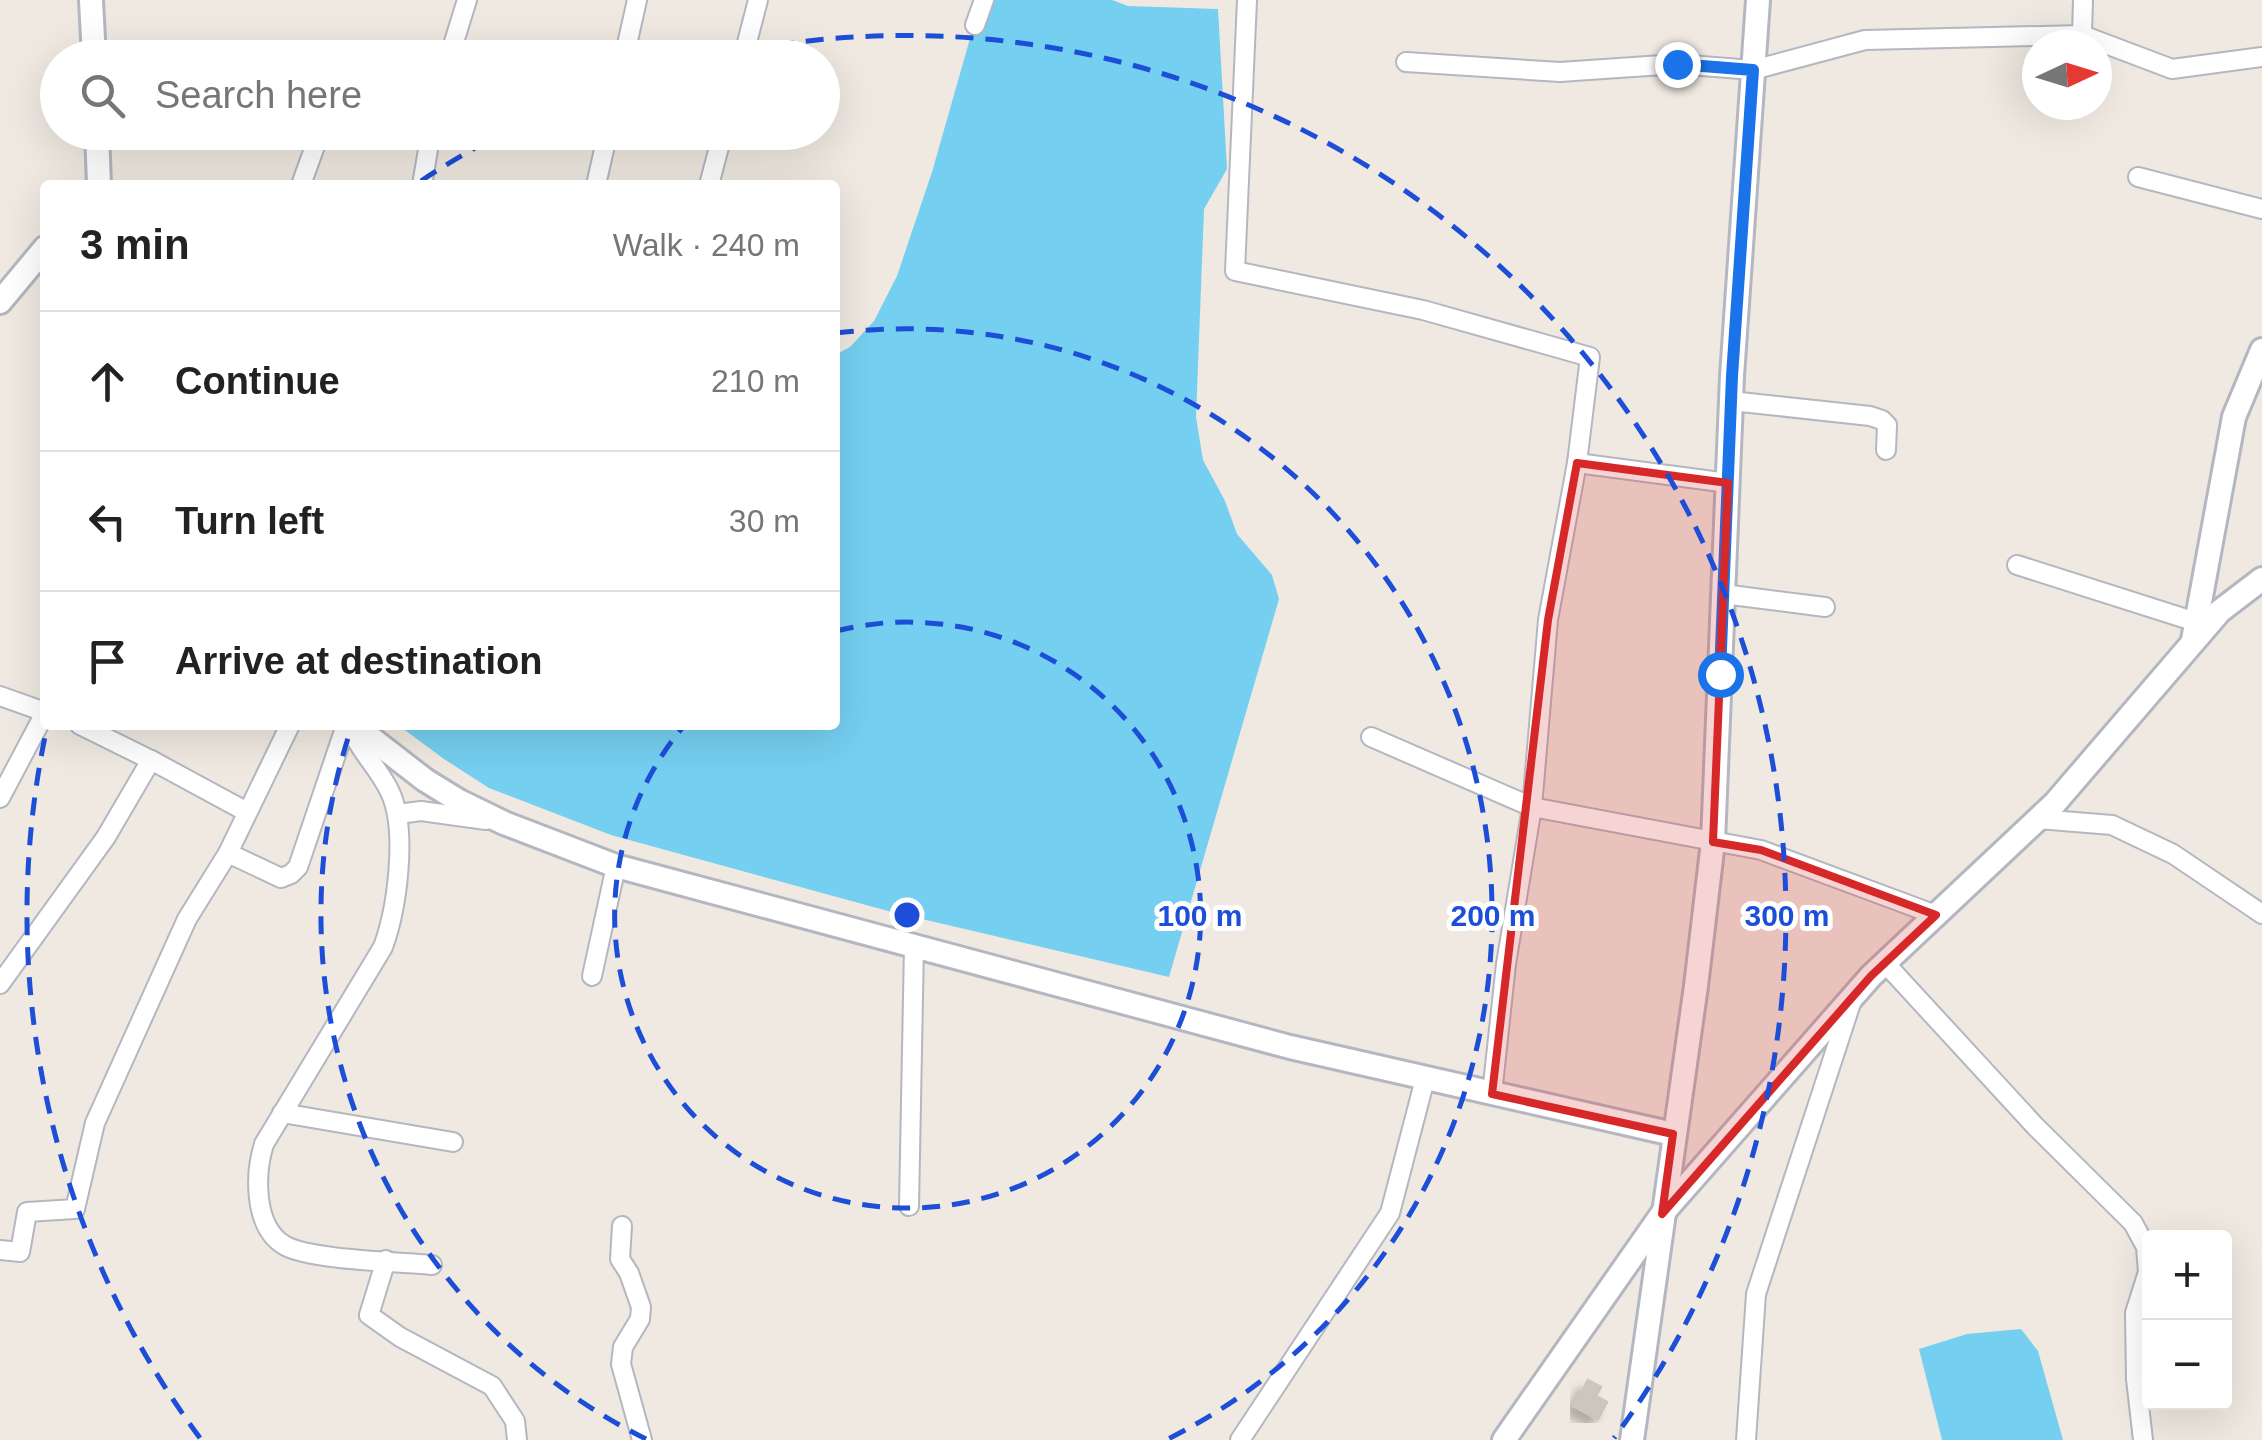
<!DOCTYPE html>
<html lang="en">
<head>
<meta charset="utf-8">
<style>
  :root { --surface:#fff; --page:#f2f2f2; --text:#222; --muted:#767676; --line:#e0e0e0 }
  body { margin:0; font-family:Helvetica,sans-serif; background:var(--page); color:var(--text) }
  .controls { position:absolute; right:30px; bottom:30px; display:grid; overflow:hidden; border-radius:10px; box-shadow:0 10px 40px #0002 }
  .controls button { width:90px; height:90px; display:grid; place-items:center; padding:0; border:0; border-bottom:2px solid var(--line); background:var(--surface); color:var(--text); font:50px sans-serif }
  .compass { position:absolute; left:2022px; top:30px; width:90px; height:90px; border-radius:50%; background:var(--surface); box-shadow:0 10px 40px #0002; rotate:86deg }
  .stop { position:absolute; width:30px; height:30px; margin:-22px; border:8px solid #1a73e8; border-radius:50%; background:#fff }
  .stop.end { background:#1a73e8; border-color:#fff; box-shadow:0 2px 10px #0008 }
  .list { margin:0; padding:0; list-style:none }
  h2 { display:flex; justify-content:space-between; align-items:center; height:130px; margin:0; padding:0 40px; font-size:42px }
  h2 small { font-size:32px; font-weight:400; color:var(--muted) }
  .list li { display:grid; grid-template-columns:65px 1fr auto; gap:30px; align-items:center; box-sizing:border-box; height:140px; padding:0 40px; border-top:2px solid var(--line) }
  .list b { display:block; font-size:38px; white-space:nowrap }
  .list em { font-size:32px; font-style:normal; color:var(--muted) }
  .icon { flex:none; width:55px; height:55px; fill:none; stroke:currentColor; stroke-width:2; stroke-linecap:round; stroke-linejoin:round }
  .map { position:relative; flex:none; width:2262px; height:1440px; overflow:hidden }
  .search { position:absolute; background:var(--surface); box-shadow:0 10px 40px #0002; left:40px; top:40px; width:800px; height:110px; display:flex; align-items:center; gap:25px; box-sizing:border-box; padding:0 35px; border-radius:55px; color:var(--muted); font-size:38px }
  .panel { position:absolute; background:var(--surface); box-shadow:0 10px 40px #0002; left:40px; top:180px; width:800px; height:550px; border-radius:10px }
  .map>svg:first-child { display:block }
  .water { fill:#75cff0 }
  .building { fill:#cbc7bf; stroke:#cbc5ba; stroke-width:2.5; filter:url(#shadow) }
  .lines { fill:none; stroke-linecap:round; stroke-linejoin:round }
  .minor-casing { stroke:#b4b7c1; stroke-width:22 }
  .tertiary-casing { stroke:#b4b7c1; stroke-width:28 }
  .minor { stroke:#fff; stroke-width:18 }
  .tertiary { stroke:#fff; stroke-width:22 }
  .route { stroke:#1a73e8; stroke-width:12 }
  .marked { fill:#d62828; fill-opacity:0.2; stroke:#d62828; stroke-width:8; stroke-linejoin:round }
  .ring { fill:none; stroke:#1d4ed8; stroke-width:5; stroke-dasharray:18 12 }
  .centre { fill:#1d4ed8; stroke:#fff; stroke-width:5 }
  .ring-label { font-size:30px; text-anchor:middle; font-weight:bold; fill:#1d4ed8; stroke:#fff; stroke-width:10; stroke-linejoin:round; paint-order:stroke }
</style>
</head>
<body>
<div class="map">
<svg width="2262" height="1440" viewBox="0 0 2262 1440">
  <defs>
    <filter id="shadow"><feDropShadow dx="-8" dy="8" stdDeviation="5" flood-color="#0004"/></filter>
  </defs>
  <rect width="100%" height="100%" fill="#efe9e1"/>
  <g class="water">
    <polygon points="981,0 1112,0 1128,6 1218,9 1227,169 1204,209 1196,417 1203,460 1225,501 1237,534 1272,575 1279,599 1169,977 888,911 611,835 489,788 444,759 398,725 835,725 835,355 850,347 874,321 897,276 932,172"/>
    <polygon points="2021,1329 2038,1351 2063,1440 1942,1440 1919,1349 1967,1334"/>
  </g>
  <polygon class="building" points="1588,1380 1601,1387 1596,1396 1607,1402 1598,1419 1574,1406"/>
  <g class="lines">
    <g class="minor-casing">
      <g id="minor">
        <polyline points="1247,0 1235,271 1423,310 1590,357 1577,463 1548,620 1532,807 1506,964 1492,1094"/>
        <polyline points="2083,0 2082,35 2172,69 2262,57"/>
        <polyline points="975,25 984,0"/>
        <polyline points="449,58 467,0"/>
        <polyline points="624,58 637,0"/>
        <polyline points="743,58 758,0"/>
        <polyline points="1406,62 1560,72 1677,64 1753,70 1865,40 2082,35"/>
        <polyline points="2138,177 2262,209"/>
        <polyline points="301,185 320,132"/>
        <polyline points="422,185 431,132"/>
        <polyline points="596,185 608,132"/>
        <polyline points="709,185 723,132"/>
        <polyline points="1731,401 1870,416 1882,420 1887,425 1886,450"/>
        <polyline points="1577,463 1728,483"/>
        <polyline points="2017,565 2196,622"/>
        <polyline points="1723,594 1825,607"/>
        <polyline points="0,696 45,712"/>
        <path d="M 349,725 C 359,751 379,768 390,792 C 408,830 397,909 383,947 L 264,1144 C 255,1173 253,1226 284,1245 C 308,1260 400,1262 432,1265"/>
        <polyline points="1371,737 1532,807 1761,850 1936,915"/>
        <polyline points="151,760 247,812"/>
        <polyline points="0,798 45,713"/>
        <polyline points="398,814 421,811 486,820"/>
        <polyline points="2038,819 2112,825 2173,854 2262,914"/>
        <polyline points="228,853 281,878 291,874 298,867 346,725"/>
        <polyline points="1885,963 2035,1126 2133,1223 2146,1247 2148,1272 2135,1313 2136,1379 2143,1440"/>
        <polyline points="592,976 616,866"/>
        <polyline points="0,984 106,837 151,760 80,725"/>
        <polyline points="282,1113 453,1142"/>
        <polyline points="909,1206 914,946"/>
        <polyline points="622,1226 620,1259 629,1273 641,1307 640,1319 623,1347 621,1364 642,1440"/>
        <polyline points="0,1250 20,1252 27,1212 75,1209 95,1123 187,919 228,853 290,725"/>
        <polyline points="386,1260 369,1315 400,1337 492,1386 515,1421 517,1440"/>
        <polyline points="1240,1440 1390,1213 1425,1079"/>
        <polyline points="1746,1440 1756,1294 1852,1000"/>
      </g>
    </g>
    <g class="tertiary-casing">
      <g id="tertiary">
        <polyline points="91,0 94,58"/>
        <polyline points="97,132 99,185"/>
        <polyline points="0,302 45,248"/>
        <polyline points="2193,640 2234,417 2262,350"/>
        <polyline points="354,725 425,780 459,801 504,823 616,866 1290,1047 1673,1134"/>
        <polyline points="1504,1440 1662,1214 1871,976 2055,803 2220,611 2262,579"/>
        <polyline points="1632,1440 1696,986 1713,842 1732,376 1758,0"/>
      </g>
    </g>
    <use href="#minor" class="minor"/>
    <use href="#tertiary" class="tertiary"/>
  </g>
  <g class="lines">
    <polyline class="route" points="1677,64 1753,70 1732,376 1720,674"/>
  </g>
  <path class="marked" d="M 1577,463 L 1728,483 L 1713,842 L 1761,850 L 1936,915 L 1871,976 L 1662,1214 L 1673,1134 L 1492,1094 L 1548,620 Z"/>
  <g class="ring">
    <path d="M836 631A293 293 0 1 1 683 727"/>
    <path d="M646 1439A586 586 0 0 1 351 729M836 333A586 586 0 0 1 1168 1439"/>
    <path d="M200 1438A880 880 0 0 1 46 732M421 181A880 880 0 0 1 501 134M717 56A880 880 0 0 1 1614 1438"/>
  </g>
  <circle cx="907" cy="915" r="15" class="centre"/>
  <g class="ring-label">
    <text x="1200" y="926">100 m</text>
    <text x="1493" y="926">200 m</text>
    <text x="1787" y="926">300 m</text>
  </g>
</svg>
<div class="controls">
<button>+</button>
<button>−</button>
</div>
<svg class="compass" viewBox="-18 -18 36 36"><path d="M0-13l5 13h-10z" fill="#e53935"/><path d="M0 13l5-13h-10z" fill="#767676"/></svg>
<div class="stop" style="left:1720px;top:674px"></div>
<div class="stop end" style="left:1677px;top:64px"></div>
<div class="search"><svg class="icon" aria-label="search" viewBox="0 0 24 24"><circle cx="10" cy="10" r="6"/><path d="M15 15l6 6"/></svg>Search here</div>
<section class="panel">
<h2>3 min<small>Walk · 240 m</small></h2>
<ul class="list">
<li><svg class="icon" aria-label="ahead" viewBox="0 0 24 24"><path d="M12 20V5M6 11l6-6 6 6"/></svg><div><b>Continue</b></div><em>210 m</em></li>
<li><svg class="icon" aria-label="left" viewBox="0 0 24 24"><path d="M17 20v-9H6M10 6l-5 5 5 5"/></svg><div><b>Turn left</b></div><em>30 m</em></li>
<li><svg class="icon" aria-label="arrive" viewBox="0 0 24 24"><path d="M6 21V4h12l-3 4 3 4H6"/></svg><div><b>Arrive at destination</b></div></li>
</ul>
</section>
</div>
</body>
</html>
